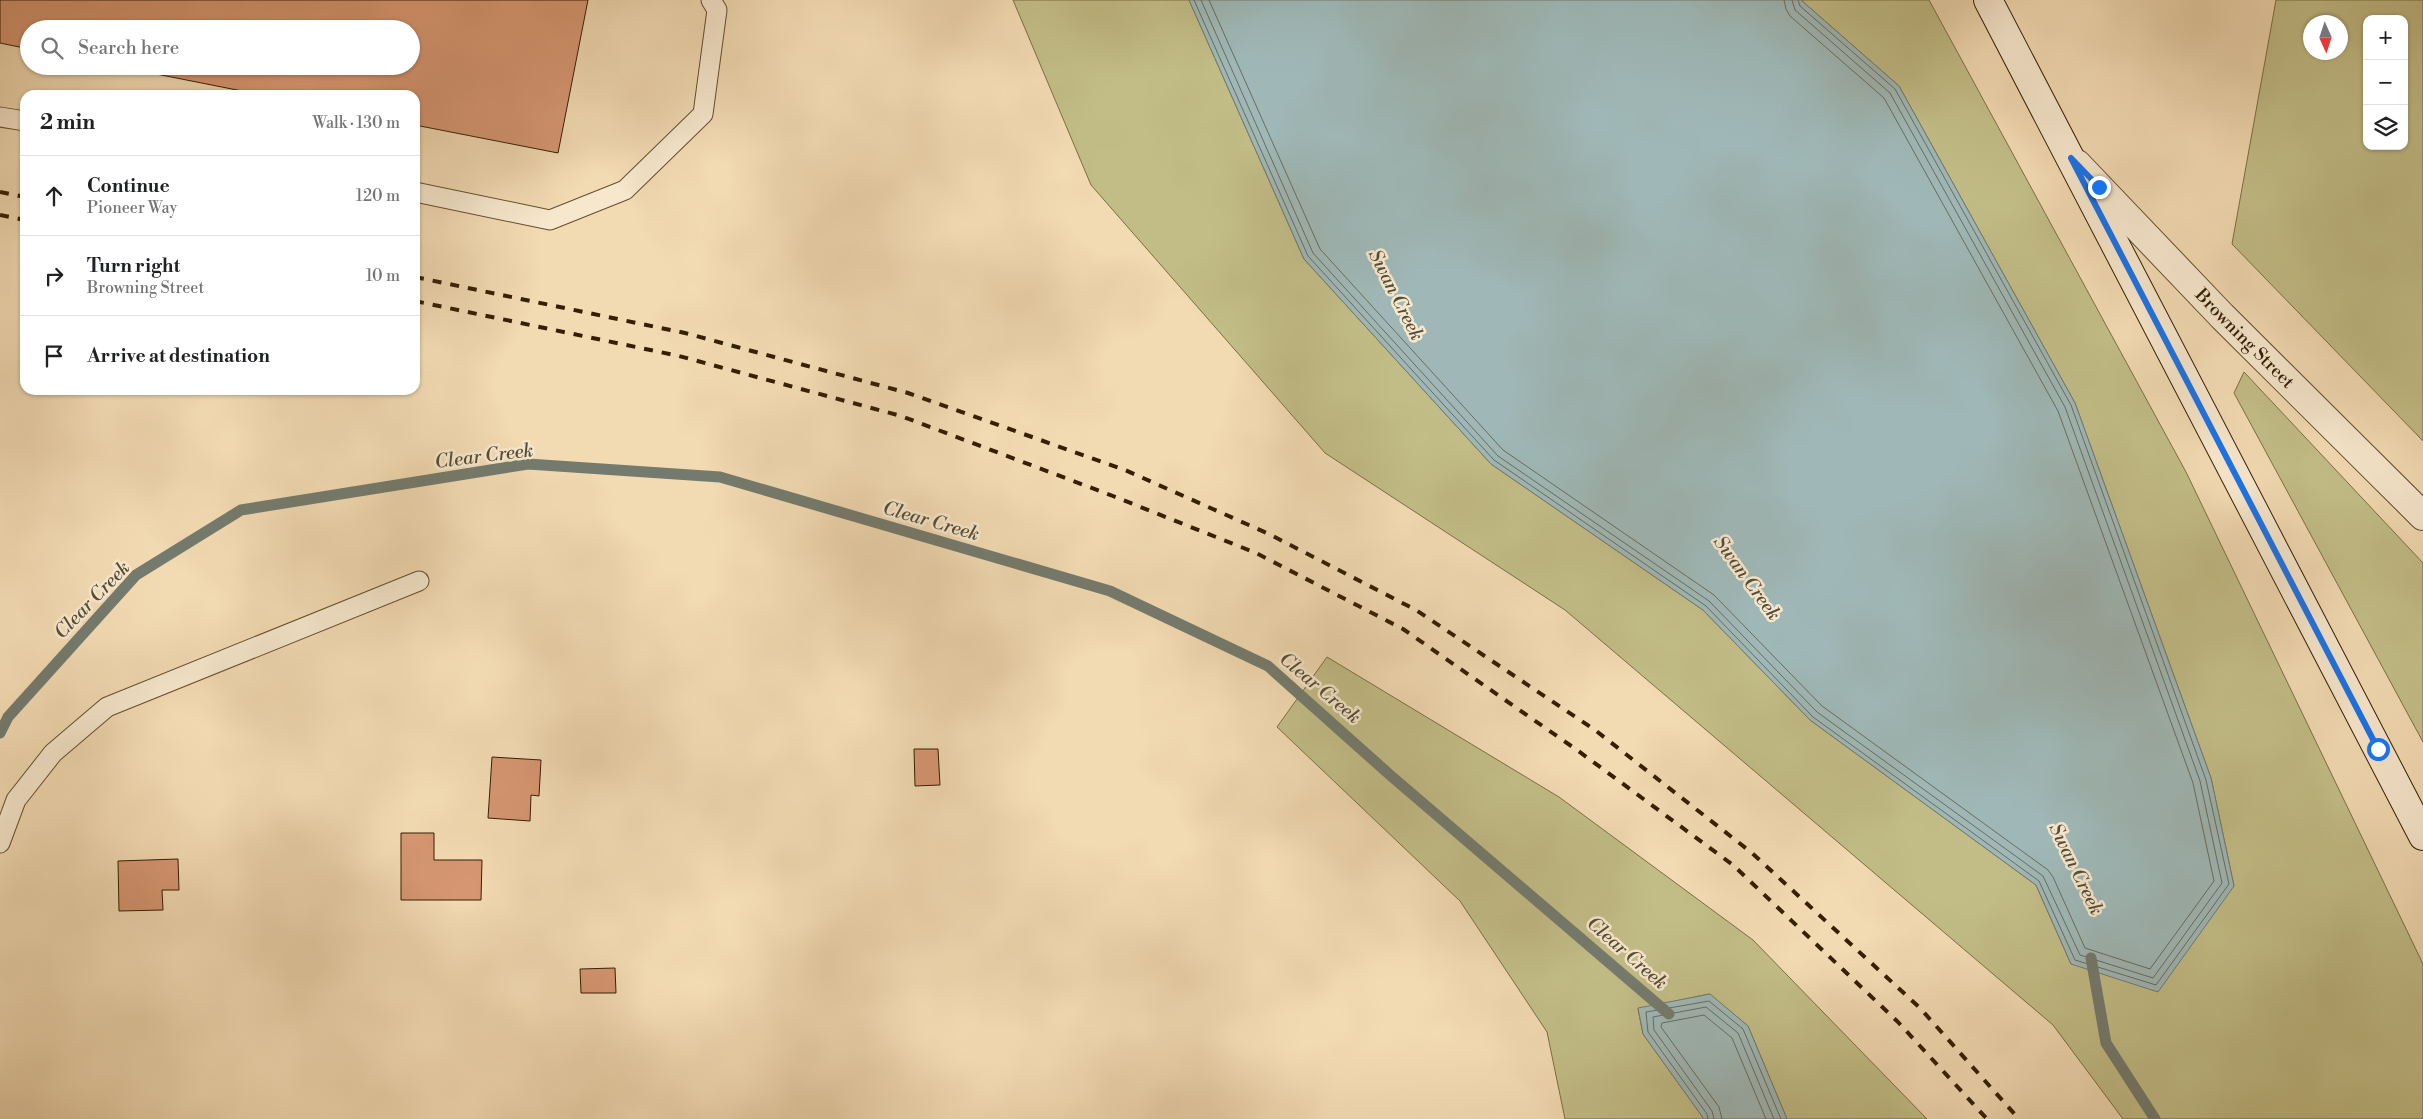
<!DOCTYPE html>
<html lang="en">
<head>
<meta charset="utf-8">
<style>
  :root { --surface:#fff; --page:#f6f6f6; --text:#202124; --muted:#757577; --line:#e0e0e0 }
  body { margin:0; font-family:"Libre Bodoni",serif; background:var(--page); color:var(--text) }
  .controls { position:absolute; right:15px; top:15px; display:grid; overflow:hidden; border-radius:10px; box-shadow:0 1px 4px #0004 }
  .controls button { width:45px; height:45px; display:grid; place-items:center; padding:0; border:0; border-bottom:1px solid var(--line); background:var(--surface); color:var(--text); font:25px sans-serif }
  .compass { position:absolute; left:2303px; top:15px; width:45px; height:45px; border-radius:50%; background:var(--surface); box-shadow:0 1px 4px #0004; rotate:177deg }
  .stop { position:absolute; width:15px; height:15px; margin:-11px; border:4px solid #1a73e8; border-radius:50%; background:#fff }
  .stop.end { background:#1a73e8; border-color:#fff; box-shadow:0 1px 5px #0008 }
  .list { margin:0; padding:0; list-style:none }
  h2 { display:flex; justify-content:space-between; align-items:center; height:65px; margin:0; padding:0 20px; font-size:21px }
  h2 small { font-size:16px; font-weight:400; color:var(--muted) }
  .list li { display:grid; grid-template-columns:32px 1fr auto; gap:15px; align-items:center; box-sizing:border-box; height:80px; padding:0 20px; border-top:1px solid var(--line) }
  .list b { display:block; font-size:19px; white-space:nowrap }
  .list p { margin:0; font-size:16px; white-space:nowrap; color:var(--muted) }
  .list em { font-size:16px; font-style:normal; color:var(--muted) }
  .icon { flex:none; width:28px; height:28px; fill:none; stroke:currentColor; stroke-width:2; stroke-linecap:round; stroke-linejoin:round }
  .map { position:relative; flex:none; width:2423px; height:1119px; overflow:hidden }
  .search { position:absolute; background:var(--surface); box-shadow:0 1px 4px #0004; left:20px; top:20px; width:400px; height:55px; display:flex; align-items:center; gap:12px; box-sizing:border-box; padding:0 18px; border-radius:28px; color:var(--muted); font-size:19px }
  .panel { position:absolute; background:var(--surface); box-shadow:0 1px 4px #0004; left:20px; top:90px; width:400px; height:305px; border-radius:15px }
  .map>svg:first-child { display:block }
  .green { fill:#c2bd87; stroke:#7b6e44; fill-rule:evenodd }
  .water { fill:#9fb8b7; stroke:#747b6e }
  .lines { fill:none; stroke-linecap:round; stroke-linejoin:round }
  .shore { stroke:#6a6c5c; stroke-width:1 }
  .stream { stroke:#747b6e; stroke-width:11 }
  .building { fill:#d69672; stroke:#341f00 }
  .service-casing { stroke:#644e2c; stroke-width:21 }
  .minor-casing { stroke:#644e2c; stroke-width:30 }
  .secondary-casing { stroke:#341f00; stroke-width:30 }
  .service { stroke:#f7e7cd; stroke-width:19 }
  .minor { stroke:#f7e7cd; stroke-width:28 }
  .secondary { stroke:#f7e7cd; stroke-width:28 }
  .rail { stroke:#341f00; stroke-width:4; stroke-dasharray:9 9; stroke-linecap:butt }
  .route { stroke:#1a73e8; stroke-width:6 }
  .labels { text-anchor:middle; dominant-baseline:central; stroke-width:5; stroke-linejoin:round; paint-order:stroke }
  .street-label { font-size:18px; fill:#341f00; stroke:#f7e7cd }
  .water-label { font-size:19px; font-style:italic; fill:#544d37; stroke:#f7e7cd }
</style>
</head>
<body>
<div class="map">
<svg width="2423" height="1119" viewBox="0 0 2423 1119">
  <rect width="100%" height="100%" fill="#f2dab2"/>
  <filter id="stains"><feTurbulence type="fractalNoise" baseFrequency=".004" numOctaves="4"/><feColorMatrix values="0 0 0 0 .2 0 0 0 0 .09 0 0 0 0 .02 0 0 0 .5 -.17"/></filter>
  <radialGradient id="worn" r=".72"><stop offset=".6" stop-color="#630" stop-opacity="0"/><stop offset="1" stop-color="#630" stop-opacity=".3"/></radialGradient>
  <g class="green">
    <polygon points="1013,0 1189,0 1304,259 1491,464 1703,610 1810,720 2036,885 2071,964 2234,886 2211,778 2075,403 1899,86 1801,0 1929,0 2186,472 2423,964 2423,1119 2123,1119 2053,1025 1565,610 1325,453 1091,185"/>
    <path d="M 2276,0 L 2423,0 L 2423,441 L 2232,244 ZM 2367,19 L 2404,19 L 2404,146 L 2367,146 ZM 2340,22 L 2340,52 L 2310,52 L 2310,22 Z"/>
    <polygon points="2244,372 2423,563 2423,742 2234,393"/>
    <polygon points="1327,657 1559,797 1753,940 1927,1119 1787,1119 1748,1026 1709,994 1638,1009 1643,1034 1704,1119 1565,1119 1547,1032 1460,901 1277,727"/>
  </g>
  <g class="water">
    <polygon points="1189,0 1801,0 1899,86 2075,403 2211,778 2234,886 2158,992 2071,964 2036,885 1810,720 1703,610 1491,464 1304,259"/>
    <polygon points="1710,994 1748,1026 1787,1119 1704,1119 1643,1034 1638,1008"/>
  </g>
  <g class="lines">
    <g class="shore">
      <polyline points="1194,0 1308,256 1494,460 1706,606 1813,717 2039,881 2075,960 2156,985 2229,884 2206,780 2071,405 1895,89 1800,6 1798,0"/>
      <polyline points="1201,0 1313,253 1498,456 1709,601 1817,712 2043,876 2080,955 2153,978 2222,883 2200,781 2065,407 1890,93 1795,10 1792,0"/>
      <polyline points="1209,0 1320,249 1503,450 1714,595 1822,706 2048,870 2053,877 2085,948 2150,969 2214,881 2193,783 2058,411 1884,98 1790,16 1786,9 1784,0"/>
      <polyline points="1708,1119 1707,1114 1648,1032 1646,1012 1709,1001 1743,1029 1781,1119"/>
      <polyline points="1714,1119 1712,1111 1654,1030 1653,1017 1706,1007 1738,1033 1774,1119"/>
      <polyline points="1722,1119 1719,1107 1661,1027 1662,1023 1704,1015 1732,1038 1766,1119"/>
    </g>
    <g class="stream">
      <polyline points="0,733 8,717 136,575 241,510 528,464 720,477 1110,591 1268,666 1390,775 1669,1014"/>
      <polyline points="2091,958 2106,1043 2155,1119"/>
    </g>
  </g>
  <g class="building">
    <polygon points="0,0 588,0 558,153 415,125 415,95 262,95 116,66 411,66 411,29 29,29 29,49 0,43"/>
    <polygon points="914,749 938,749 940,785 915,786"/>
    <polygon points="492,757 541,760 539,796 531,795 530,821 488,818"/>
    <polygon points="401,833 434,833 434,860 482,860 481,900 401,900"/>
    <polygon points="178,859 179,890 162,890 163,910 119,911 118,861"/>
    <polygon points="615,968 616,993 581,993 580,969"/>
  </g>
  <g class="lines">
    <g class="service-casing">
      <g id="service">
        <polyline points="0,117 25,121"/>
        <polyline points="415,192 550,220 625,190 703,114 717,10 711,0"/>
        <polyline points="0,843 16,800 53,753 107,707 419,581"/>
      </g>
    </g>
    <g class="minor-casing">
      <g id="minor">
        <path id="s1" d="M 2077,164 L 2222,316 L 2423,516"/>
      </g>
    </g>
    <g class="secondary-casing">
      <polyline id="secondary" points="1988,0 2423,836"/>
    </g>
    <use href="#service" class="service"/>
    <use href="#minor" class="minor"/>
    <use href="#secondary" class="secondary"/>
    <g class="rail">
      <polyline points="0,192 25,197"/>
      <polyline points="0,215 25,220"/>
      <polyline points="415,277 685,333 908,393 1125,470 1269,534 1416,610 1595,730 1752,853 1920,1008 2019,1119"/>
      <polyline points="415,301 679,356 901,416 1113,496 1256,553 1403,629 1577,750 1733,865 1898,1022 1987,1119"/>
    </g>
  </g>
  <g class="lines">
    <polyline class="route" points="2099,187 2071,158 2378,749"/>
  </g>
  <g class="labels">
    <g class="street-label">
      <text stroke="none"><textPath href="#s1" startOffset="242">Browning Street</textPath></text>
    </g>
    <g class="water-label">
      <text transform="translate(1396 295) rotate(63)">Swan Creek</text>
      <text transform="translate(484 456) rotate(-7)">Clear Creek</text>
      <text transform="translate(931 521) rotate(16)">Clear Creek</text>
      <text transform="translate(1747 578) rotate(54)">Swan Creek</text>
      <text transform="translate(92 600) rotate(-46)">Clear Creek</text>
      <text transform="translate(1320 688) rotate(40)">Clear Creek</text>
      <text transform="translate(2076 869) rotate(64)">Swan Creek</text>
      <text transform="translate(1627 953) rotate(41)">Clear Creek</text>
    </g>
  </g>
  <rect width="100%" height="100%" filter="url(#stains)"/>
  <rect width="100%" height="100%" fill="url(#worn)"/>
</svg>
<div class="controls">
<button>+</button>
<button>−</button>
<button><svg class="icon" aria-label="layers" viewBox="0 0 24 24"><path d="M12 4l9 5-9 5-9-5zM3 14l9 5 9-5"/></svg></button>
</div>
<svg class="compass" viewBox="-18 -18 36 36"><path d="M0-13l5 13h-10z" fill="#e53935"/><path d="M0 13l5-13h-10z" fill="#757577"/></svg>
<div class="stop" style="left:2378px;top:749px"></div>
<div class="stop end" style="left:2099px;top:187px"></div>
<div class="search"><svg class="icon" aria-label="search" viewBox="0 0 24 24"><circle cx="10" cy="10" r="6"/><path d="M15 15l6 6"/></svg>Search here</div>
<section class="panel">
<h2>2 min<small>Walk · 130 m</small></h2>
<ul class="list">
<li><svg class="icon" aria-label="ahead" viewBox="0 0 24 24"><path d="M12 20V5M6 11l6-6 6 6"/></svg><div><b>Continue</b><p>Pioneer Way</p></div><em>120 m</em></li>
<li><svg class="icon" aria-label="right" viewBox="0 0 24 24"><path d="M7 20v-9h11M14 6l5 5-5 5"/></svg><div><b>Turn right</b><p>Browning Street</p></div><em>10 m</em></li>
<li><svg class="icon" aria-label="arrive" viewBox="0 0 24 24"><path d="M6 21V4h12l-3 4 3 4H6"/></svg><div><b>Arrive at destination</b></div></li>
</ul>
</section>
</div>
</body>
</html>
